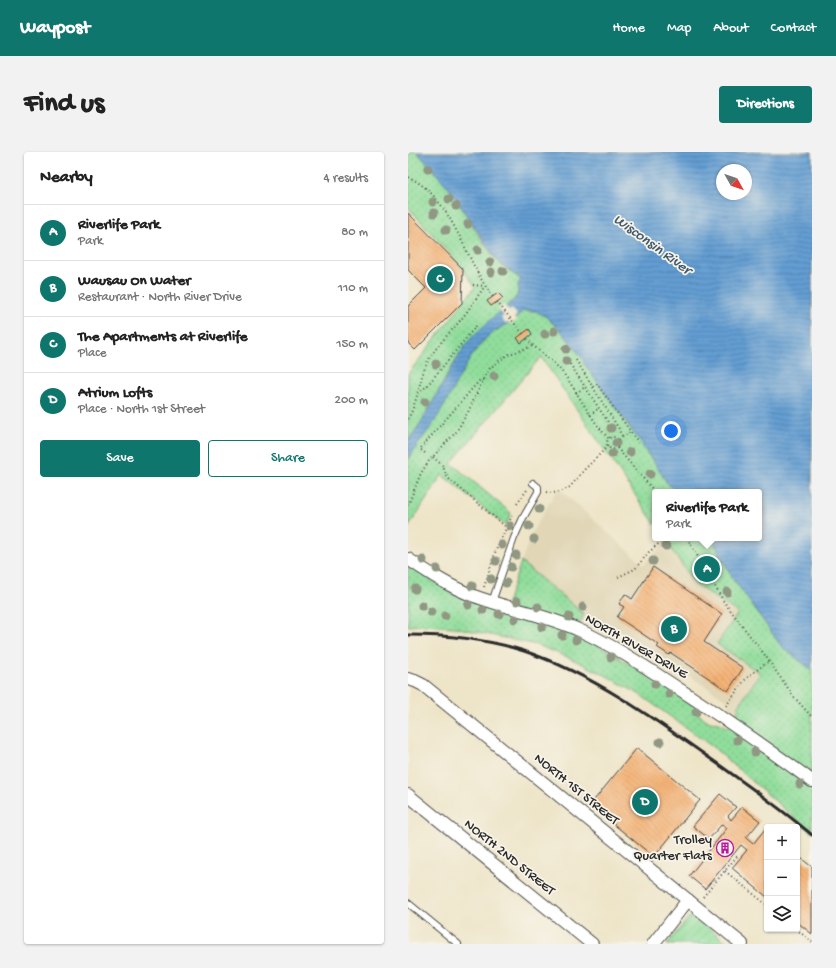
<!DOCTYPE html>
<html lang="en">
<head>
<meta charset="utf-8">
<style>
  :root { --surface:#fff; --page:#f2f2f2; --text:#222; --muted:#767676; --line:#e0e0e0; --accent:#0f766e }
  body { margin:0; font-family:"Gochi Hand",sans-serif; background:var(--page); color:var(--text) }
  .controls { position:absolute; right:12px; bottom:12px; display:grid; overflow:hidden; border-radius:4px; box-shadow:0 1px 3px #0004 }
  .controls button { width:36px; height:36px; display:grid; place-items:center; padding:0; border:0; border-bottom:1px solid var(--line); background:var(--surface); color:var(--text); font:20px sans-serif }
  .compass { position:absolute; left:308px; top:12px; width:36px; height:36px; border-radius:50%; background:var(--surface); box-shadow:0 1px 3px #0004; rotate:130deg }
  .you { position:absolute; left:263px; top:279px; width:14px; height:14px; margin:-10px; border:3px solid #fff; border-radius:50%; background:#1a73e8; box-shadow:0 0 0 6px #1a73e833 }
  .badge { display:grid; place-items:center; width:26px; height:26px; border-radius:50%; background:var(--accent); color:#fff; font-size:13px; font-weight:700 }
  .pin { position:absolute; translate:-50% -50%; border:2px solid #fff; box-shadow:0 1px 4px #0006 }
  .popup { position:absolute; left:244px; top:337px; width:110px; height:52px; box-sizing:border-box; display:grid; place-content:center; border-radius:4px; background:var(--surface); filter:drop-shadow(0 1px 3px #0005); font-size:13px; white-space:nowrap; color:var(--muted) }
  .popup b { font-size:15px; color:var(--text) }
  .popup::after { content:''; position:absolute; left:50%; top:100%; margin-left:-8px; border:8px solid transparent; border-top-color:var(--surface) }
  .list { margin:0; padding:0; list-style:none }
  h2 { display:flex; justify-content:space-between; align-items:center; height:52px; margin:0; padding:0 16px; font-size:17px }
  h2 small { font-size:13px; font-weight:400; color:var(--muted) }
  .list li { display:grid; grid-template-columns:26px 1fr auto; gap:12px; align-items:center; box-sizing:border-box; height:56px; padding:0 16px; border-top:1px solid var(--line) }
  .list b { display:block; font-size:15px; white-space:nowrap }
  .list p { margin:0; font-size:13px; white-space:nowrap; color:var(--muted) }
  .list em { font-size:13px; font-style:normal; color:var(--muted) }
  .actions { display:flex; gap:8px; padding:12px 16px }
  .actions a { flex:1; padding:9px 0; border:1px solid var(--accent); border-radius:4px; text-align:center; font-size:14px; color:var(--accent) }
  .actions .main { background:var(--accent); color:#fff }
  .icon { flex:none; width:22px; height:22px; fill:none; stroke:currentColor; stroke-width:2; stroke-linecap:round; stroke-linejoin:round }
  .map { position:relative; flex:none; width:404px; height:792px; overflow:hidden; border-radius:4px }
  header { display:flex; align-items:center; gap:24px; box-sizing:border-box; height:56px; padding:0 20px; background:var(--accent); color:#fff }
  header strong { font-size:19px }
  nav { display:flex; gap:22px; margin-inline-start:auto; font-size:14px }
  .intro { display:flex; align-items:center; justify-content:space-between; box-sizing:border-box; height:96px; padding:0 24px }
  h1 { margin:0; font-size:28px }
  .button { padding:10px 18px; border-radius:4px; background:var(--accent); color:#fff; font-size:14px; font-weight:700 }
  main { display:flex; gap:24px; padding:0 24px }
  aside { flex:1; background:var(--surface); border-radius:4px; box-shadow:0 1px 3px #0004 }
  .map>svg:first-child { display:block }
  .built { fill:#e1d7b7 }
  .grass { fill:url(#grass-dots); stroke:#5e8463 }
  .garden { fill:url(#garden-furrows); stroke:#5e8463 }
  .water { fill:url(#water-rules); stroke:#47647f; fill-rule:evenodd }
  .pier { fill:#eee5c9 }
  .building { fill:url(#building-back-hatch) }
  .lines { fill:none; stroke-linecap:round; stroke-linejoin:round }
  .service-casing { stroke:#484743; stroke-width:8 }
  .minor-casing { stroke:#484743; stroke-width:14 }
  .path { stroke:#484743; stroke-width:2; stroke-dasharray:1 3; stroke-linecap:butt }
  .service { stroke:#fff; stroke-width:6 }
  .minor { stroke:#fff; stroke-width:12 }
  .rail { stroke:#2b2b2b; stroke-width:3 }
  .tree { fill:#909782 }
  .labels { text-anchor:middle; dominant-baseline:central; stroke-width:3.5; stroke-linejoin:round; paint-order:stroke }
  .street-label { font-size:14px; fill:#2b2b2b; stroke:#f7f3e8 }
  .poi-label { font-size:14px; fill:#2b2b2b; stroke:#f7f3e8; text-anchor:end }
  .water-label { font-size:15px; font-style:italic; fill:#41596e; stroke:#f7f3e8 }
</style>
</head>
<body>
<header>
<strong>Waypost</strong>
<nav><a>Home</a><a>Map</a><a>About</a><a>Contact</a></nav>
</header>
<div class="intro"><h1>Find us</h1><a class="button">Directions</a></div>
<main>
<aside>
<h2>Nearby<small>4 results</small></h2>
<ul class="list">
<li><span class="badge">A</span><div><b>Riverlife Park</b><p>Park</p></div><em>80 m</em></li>
<li><span class="badge">B</span><div><b>Wausau On Water</b><p>Restaurant · North River Drive</p></div><em>110 m</em></li>
<li><span class="badge">C</span><div><b>The Apartments at Riverlife</b><p>Place</p></div><em>150 m</em></li>
<li><span class="badge">D</span><div><b>Atrium Lofts</b><p>Place · North 1st Street</p></div><em>200 m</em></li>
</ul>
<div class="actions"><a class="main">Save</a><a>Share</a></div>
</aside>
<div class="map">
<svg width="404" height="792" viewBox="0 0 404 792">
  <defs>
    <pattern id="grass-dots" width="8" height="8" patternUnits="userSpaceOnUse"><rect width="8" height="8" fill="#90dd9b"/><path d="M2 2h.1M6 6h.1" fill="none" stroke="#7cbe86" stroke-width="1.8" stroke-linecap="round"/></pattern>
    <pattern id="garden-furrows" width="10" height="10" patternUnits="userSpaceOnUse"><rect width="10" height="10" fill="#90dd9b"/><path d="M-1 1l2-2M0 10L10 0M9 11l2-2" fill="none" stroke="#7cbe86"/></pattern>
    <pattern id="water-rules" width="6" height="5" patternUnits="userSpaceOnUse"><rect width="6" height="5" fill="#639ed3"/><path d="M0 2.5h6" fill="none" stroke="#5281ab"/></pattern>
    <pattern id="building-back-hatch" width="6" height="6" patternUnits="userSpaceOnUse"><rect width="6" height="6" fill="#f4b276"/><path d="M-1 5l2 2M0 0l6 6M5-1l2 2" fill="none" stroke="#d19966"/></pattern>
  </defs>
  <rect width="100%" height="100%" fill="#f7f3e8"/>
  <filter id="ink" filterUnits="userSpaceOnUse"><feTurbulence type="fractalNoise" baseFrequency=".025" numOctaves="2"/><feDisplacementMap in="SourceGraphic" scale="8" xChannelSelector="R" yChannelSelector="G"/><feConvolveMatrix kernelMatrix="1 2 1 2 8 2 1 2 1" color-interpolation-filters="sRGB"/></filter>
  <filter id="wash" filterUnits="userSpaceOnUse"><feTurbulence type="fractalNoise" baseFrequency=".012" numOctaves="4" result="noise"/><feDisplacementMap in="SourceGraphic" scale="16" xChannelSelector="R" yChannelSelector="G"/><feGaussianBlur stdDeviation="0.9" result="paint"/><feColorMatrix in="noise" values="0 0 0 0 0 0 0 0 0 0 0 0 0 0 0 0 0 1.4 0 .05"/><feComposite in="paint" operator="in"/></filter>
  <g filter="url(#wash)">
    <rect width="100%" height="100%" fill="#eee5c9"/>
    <polygon class="built" points="150,336 236,413 258,388 287,432 330,462 309,492 353,521 330,555 331,556 329,561 319,555 322,550 205,475 201,482 173,469 176,462 113,410 123,382"/>
    <g class="grass">
      <path d="M 0,0 L 9,0 C 24,15 39,32 50,50 C 62,69 74,91 89,109 C 95,116 105,122 113,127 C 109,134 111,141 107,147 C 93,164 72,175 58,194 C 36,223 23,259 0,289 L 0,222 L 67,135 L 55,117 L 0,55 Z"/>
      <polygon points="116,158 128,159 137,164 154,180 176,208 175,210 230,287 231,287 236,293 234,294 254,322 259,331 269,340 247,340 247,372 133,205 43,311 103,361 98,374 34,323 0,376 0,307 30,264 55,217 67,199 81,183 107,167 114,159"/>
      <polygon points="256,386 304,386 324,425 374,495 404,518 404,681 306,596 231,542 197,523 164,507 129,493 46,475 15,473 0,474 0,414 47,442 78,455 96,460 113,410 176,462 167,482 192,494 268,540 289,556 291,563 302,570 312,571 319,576 331,557 330,555 352,521 309,492 330,461 287,432"/>
    </g>
    <polygon class="garden" points="281,765 286,765 291,768 321,792 259,792"/>
    <path class="water" d="M 9,0 L 404,0 L 404,518 L 374,495 L 324,425 L 304,386 L 351,386 L 351,340 L 269,340 L 259,331 L 244,307 L 234,294 L 235,293 L 231,287 L 230,287 L 175,210 L 176,208 L 154,180 L 137,164 L 128,159 L 114,159 C 105,172 87,176 76,188 C 56,211 46,239 30,264 C 21,279 9,292 0,307 L 0,289 L 11,274 L 50,205 L 58,192 L 67,182 L 91,160 L 107,147 L 110,142 L 110,132 L 113,127 L 90,110 L 40,35 ZM 314,18 L 338,18 L 338,42 L 314,42 Z"/>
    <polygon class="pier" points="96,153 101,159 104,157 109,163 106,166 109,169 102,172 100,170 98,172 95,169 93,166 96,164 90,157"/>
    <g id="blocks">
      <g class="building">
        <polygon points="0,61 55,117 54,151 7,198 0,191 0,154 18,136 0,118"/>
        <polygon points="90,141 95,146 83,154 79,149"/>
        <polygon points="121,177 124,182 113,191 109,186"/>
        <polygon points="245,415 314,462 296,490 335,516 320,539 263,501 261,503 249,495 251,493 209,465 216,455 211,452 217,442 224,447"/>
        <polygon points="229,596 292,648 246,705 182,653"/>
        <polygon points="312,642 328,655 320,664 323,668 334,655 352,669 338,686 345,692 357,677 359,678 359,745 324,716 339,698 333,693 297,737 281,724 319,676 314,672 301,687 285,674"/>
        <polygon points="389,703 404,715 404,782 389,770"/>
      </g>
    </g>
  </g>
  <g filter="url(#ink)">
    <use href="#blocks" fill-opacity="0" stroke="#484743" stroke-width="1"/>
    <g class="lines">
      <g class="service-casing">
        <g id="service">
          <polyline points="84,450 106,386 115,366 130,340 130,335 125,331"/>
          <polyline points="0,751 50,792"/>
        </g>
      </g>
      <g class="minor-casing">
        <g id="minor">
          <path d="M 0,407 C 21,421 42,435 66,444 C 101,457 139,463 173,479 C 204,493 233,512 262,531 C 310,562 358,595 404,629"/>
          <polyline points="0,527 7,529 15,533 334,792"/>
          <polyline points="0,643 184,792"/>
          <polyline points="245,792 280,748"/>
        </g>
      </g>
      <g class="path">
        <path d="M 0,25 C 44,44 57,109 85,145"/>
        <polyline points="65,133 77,134"/>
        <polyline points="89,150 115,182"/>
        <path d="M 119,187 C 129,199 145,208 155,221 C 171,242 182,267 201,287"/>
        <polyline points="168,208 211,277 212,280 215,285"/>
        <polyline points="162,212 200,270"/>
        <polyline points="185,235 189,232 227,286 232,292"/>
        <polyline points="10,241 19,234 68,174"/>
        <polyline points="168,241 177,235"/>
        <polyline points="182,263 191,256"/>
        <path d="M 0,267 C 10,249 11,227 20,209 C 28,194 41,182 51,170 C 61,158 68,146 77,134"/>
        <circle cx="205" cy="291" r="6"/>
        <polyline points="211,288 222,280"/>
        <polyline points="209,296 247,340"/>
        <polyline points="17,301 12,297 72,228 75,228"/>
        <polyline points="25,305 35,314 38,323 41,327 98,375"/>
        <polyline points="138,340 144,341 152,340 162,335 177,317 200,294"/>
        <polyline points="109,352 119,338"/>
        <polyline points="0,353 13,321 21,309 48,280 60,260 77,224 82,216 99,203 125,194"/>
        <polyline points="279,386 316,450 356,502 386,545 404,565"/>
        <polyline points="210,425 227,417 241,400 257,386"/>
        <polyline points="76,435 88,398 104,364"/>
        <polyline points="318,554 336,529 342,523 361,509"/>
        <polyline points="317,719 359,753"/>
        <polyline points="295,745 330,703"/>
        <polyline points="388,777 404,790"/>
      </g>
      <use href="#service" class="service"/>
      <use href="#minor" class="minor"/>
      <path class="rail" d="M 0,483 C 40,483 79,487 116,499 C 185,522 251,570 310,612 C 342,635 374,657 404,683"/>
    </g>
    <g class="tree">
      <circle cx="20" cy="17" r="4.5"/>
      <circle cx="41" cy="47" r="4.5"/>
      <circle cx="25" cy="50" r="4.5"/>
      <circle cx="48" cy="54" r="4.5"/>
      <circle cx="26" cy="61" r="4.5"/>
      <circle cx="60" cy="72" r="4.5"/>
      <circle cx="38" cy="78" r="4.5"/>
      <circle cx="70" cy="98" r="4.5"/>
      <circle cx="82" cy="110" r="4.5"/>
      <circle cx="95" cy="119" r="4.5"/>
      <circle cx="83" cy="120" r="4.5"/>
      <circle cx="146" cy="179" r="4.5"/>
      <circle cx="137" cy="182" r="4.5"/>
      <circle cx="158" cy="197" r="4.5"/>
      <circle cx="158" cy="209" r="4.5"/>
      <circle cx="28" cy="212" r="4.5"/>
      <circle cx="86" cy="224" r="4.5"/>
      <circle cx="17" cy="250" r="4.5"/>
      <circle cx="203" cy="276" r="4.5"/>
      <circle cx="208" cy="291" r="4.5"/>
      <circle cx="222" cy="300" r="4.5"/>
      <circle cx="204" cy="302" r="4.5"/>
      <circle cx="242" cy="322" r="4.5"/>
      <circle cx="131" cy="357" r="4.5"/>
      <circle cx="102" cy="374" r="4.5"/>
      <circle cx="121" cy="374" r="4.5"/>
      <circle cx="126" cy="387" r="4.5"/>
      <circle cx="94" cy="393" r="4.5"/>
      <circle cx="258" cy="394" r="4.5"/>
      <circle cx="108" cy="403" r="4.5"/>
      <circle cx="15" cy="408" r="4.5"/>
      <circle cx="88" cy="409" r="4.5"/>
      <circle cx="245" cy="409" r="4.5"/>
      <circle cx="103" cy="415" r="4.5"/>
      <circle cx="29" cy="417" r="4.5"/>
      <circle cx="308" cy="422" r="4.5"/>
      <circle cx="83" cy="427" r="4.5"/>
      <circle cx="98" cy="431" r="4.5"/>
      <circle cx="64" cy="434" r="4.5"/>
      <circle cx="7" cy="437" r="4.5"/>
      <circle cx="319" cy="440" r="4.5"/>
      <circle cx="109" cy="449" r="4.5"/>
      <circle cx="60" cy="453" r="4.5"/>
      <circle cx="14" cy="454" r="4.5"/>
      <circle cx="130" cy="455" r="4.5"/>
      <circle cx="175" cy="455" r="4.5"/>
      <circle cx="75" cy="458" r="4.5"/>
      <circle cx="23" cy="460" r="4.5"/>
      <circle cx="91" cy="462" r="4.5"/>
      <circle cx="37" cy="464" r="4.5"/>
      <circle cx="161" cy="465" r="4.5"/>
      <circle cx="107" cy="467" r="4.5"/>
      <circle cx="134" cy="475" r="4.5"/>
      <circle cx="154" cy="483" r="4.5"/>
      <circle cx="168" cy="488" r="4.5"/>
      <circle cx="203" cy="505" r="4.5"/>
      <circle cx="247" cy="532" r="4.5"/>
      <circle cx="261" cy="542" r="4.5"/>
      <circle cx="288" cy="560" r="4.5"/>
      <circle cx="329" cy="588" r="4.5"/>
      <circle cx="252" cy="590" r="4.5"/>
      <circle cx="347" cy="600" r="4.5"/>
      <circle cx="392" cy="632" r="4.5"/>
    </g>
  </g>
  <defs>
    <g id="building-ring" transform="scale(0.9)"><circle r="9.5" fill="#f7f3e8" stroke="#b5179e" stroke-width="1.5"/><path d="M-4-6H4V6H1V3H-1V6H-4ZM-2.5-4.3h1.7v1.8h-1.7ZM.8-4.3h1.7v1.8H.8ZM-2.5-1h1.7V.8h-1.7ZM.8-1h1.7V.8H.8Z" fill="#b5179e"/></g>
  </defs>
  <g fill-rule="evenodd">
    <use href="#building-ring" x="317" y="696"/>
  </g>
  <g class="labels">
    <g class="street-label">
      <text transform="translate(228 495) rotate(30)">NORTH RIVER DRIVE</text>
      <text transform="translate(168 638) rotate(39)">NORTH 1ST STREET</text>
      <text transform="translate(101 706) rotate(39)">NORTH 2ND STREET</text>
    </g>
    <g class="poi-label">
      <text x="304" y="688">Trolley<tspan x="304" dy="16">Quarter Flats</tspan></text>
    </g>
    <g class="water-label">
      <text transform="translate(244 93) rotate(36)">Wisconsin River</text>
    </g>
  </g>
</svg>
<div class="controls">
<button>+</button>
<button>−</button>
<button><svg class="icon" aria-label="layers" viewBox="0 0 24 24"><path d="M12 4l9 5-9 5-9-5zM3 14l9 5 9-5"/></svg></button>
</div>
<svg class="compass" viewBox="-18 -18 36 36"><path d="M0-13l5 13h-10z" fill="#e53935"/><path d="M0 13l5-13h-10z" fill="#767676"/></svg>
<div class="you"></div>
<div class="pin badge" style="left:299px;top:417px">A</div>
<div class="popup"><b>Riverlife Park</b>Park</div>
<div class="pin badge" style="left:266px;top:477px">B</div>
<div class="pin badge" style="left:32px;top:127px">C</div>
<div class="pin badge" style="left:237px;top:650px">D</div>
</div>
</main>
</body>
</html>
